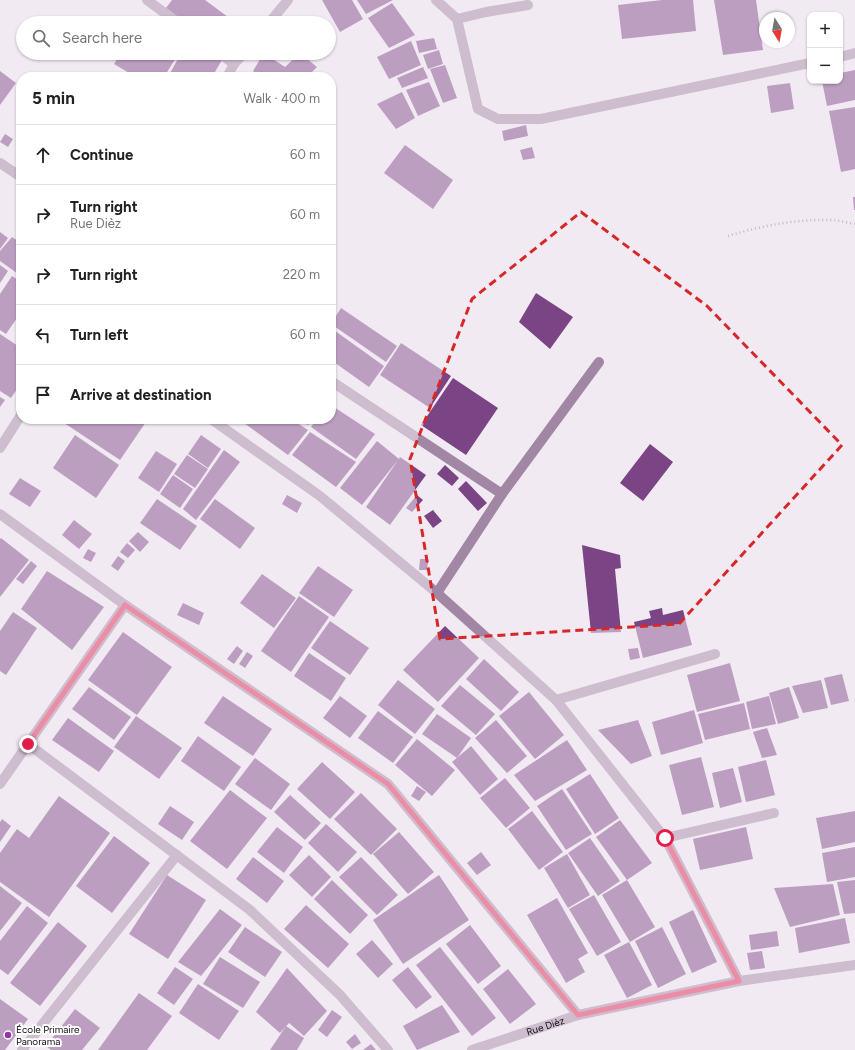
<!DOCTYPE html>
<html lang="en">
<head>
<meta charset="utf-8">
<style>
  :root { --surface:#fff; --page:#f2f2f2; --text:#202124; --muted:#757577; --line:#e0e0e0 }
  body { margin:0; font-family:Figtree,sans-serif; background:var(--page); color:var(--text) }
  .controls { position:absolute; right:12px; top:12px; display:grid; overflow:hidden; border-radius:8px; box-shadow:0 1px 3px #0004 }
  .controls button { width:36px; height:36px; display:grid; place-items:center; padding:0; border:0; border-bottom:1px solid var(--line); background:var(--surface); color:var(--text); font:20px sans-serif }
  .compass { position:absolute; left:759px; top:12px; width:36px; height:36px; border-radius:50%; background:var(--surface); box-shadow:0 1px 3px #0004; rotate:169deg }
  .stop { position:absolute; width:12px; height:12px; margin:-9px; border:3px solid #e11d48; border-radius:50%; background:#fff }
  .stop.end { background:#e11d48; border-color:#fff; box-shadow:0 1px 4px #0008 }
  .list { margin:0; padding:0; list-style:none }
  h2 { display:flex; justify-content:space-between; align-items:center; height:52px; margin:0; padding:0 16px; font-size:17px }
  h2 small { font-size:13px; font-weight:400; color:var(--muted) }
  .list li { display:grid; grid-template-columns:26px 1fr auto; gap:12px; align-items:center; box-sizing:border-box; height:60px; padding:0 16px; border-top:1px solid var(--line) }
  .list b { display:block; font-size:15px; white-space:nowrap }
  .list p { margin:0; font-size:13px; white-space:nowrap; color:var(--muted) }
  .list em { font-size:13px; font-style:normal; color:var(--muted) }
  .icon { flex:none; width:22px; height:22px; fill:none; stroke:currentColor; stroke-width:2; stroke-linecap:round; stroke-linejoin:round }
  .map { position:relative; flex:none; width:855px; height:1050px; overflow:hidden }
  .search { position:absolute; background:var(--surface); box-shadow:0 1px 3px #0004; left:16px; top:16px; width:320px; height:44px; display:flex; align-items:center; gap:10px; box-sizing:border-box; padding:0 14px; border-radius:22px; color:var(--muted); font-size:15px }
  .panel { position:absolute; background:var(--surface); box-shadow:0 1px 3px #0004; left:16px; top:72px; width:320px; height:352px; border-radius:16px }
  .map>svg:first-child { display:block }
  .building { fill:#7b4484 }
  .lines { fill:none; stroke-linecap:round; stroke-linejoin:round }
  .path { stroke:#868086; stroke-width:2.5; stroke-dasharray:1 3; stroke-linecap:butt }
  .minor { stroke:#a187a4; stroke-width:10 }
  .route { stroke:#e11d48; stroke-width:5 }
  .marked { fill:none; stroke:#d62828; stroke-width:3; stroke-dasharray:8 5; stroke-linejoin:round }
  .poi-dot { fill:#9337a2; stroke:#fff; stroke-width:1.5 }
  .labels { text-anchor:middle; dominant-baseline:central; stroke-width:4; stroke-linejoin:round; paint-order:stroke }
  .street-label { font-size:10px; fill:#0f0c0f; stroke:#fff }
  .poi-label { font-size:10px; fill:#0f0c0f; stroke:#fff; text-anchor:start }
</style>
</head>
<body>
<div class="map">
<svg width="855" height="1050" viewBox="0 0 855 1050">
  <rect width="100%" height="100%" fill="#f2eaf3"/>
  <g class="building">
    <polygon points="172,0 205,0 236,23 186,23 166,8"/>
    <polygon points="322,0 352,0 363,19 340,32"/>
    <polygon points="357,0 393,0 366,14"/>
    <polygon points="662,0 693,0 696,31 622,39 618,5"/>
    <polygon points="714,0 756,0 763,50 723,55"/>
    <polygon points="392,3 415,35 389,48 368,18"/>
    <polygon points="142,19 148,23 140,23"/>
    <polygon points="434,38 437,49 419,53 416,41"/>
    <polygon points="411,41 421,65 389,79 377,57"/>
    <polygon points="439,50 443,64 428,69 423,55"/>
    <polygon points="121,53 179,53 164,77 136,77 114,64"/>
    <polygon points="181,53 209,53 222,60 212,77 168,77"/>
    <polygon points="226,53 238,53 234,59"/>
    <polygon points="264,53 285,67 300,53 317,67 307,77 261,77 253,71"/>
    <polygon points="445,65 457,98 443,103 430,69"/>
    <polygon points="423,67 428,78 402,88 397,78"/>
    <polygon points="855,70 855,100 827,106 822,81 840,81 840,73"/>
    <polygon points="0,71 16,83 0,105"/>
    <polygon points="429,82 440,106 418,116 406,90"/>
    <polygon points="790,83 794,109 771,113 767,86"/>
    <polygon points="402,92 415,118 396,129 377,104"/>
    <polygon points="855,107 855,169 841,172 829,111"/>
    <polygon points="526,125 528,136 504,141 502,131"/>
    <polygon points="5,134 13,139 8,147 0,142"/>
    <polygon points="405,145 453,180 433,209 384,173"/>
    <polygon points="532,147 535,158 523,160 520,150"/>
    <polygon points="853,197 855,197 855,210 854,210"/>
    <polygon points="0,232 8,238 0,249"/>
    <polygon points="12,237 21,243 21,276 0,261 0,251"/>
    <polygon points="0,265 8,271 0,283"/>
    <polygon points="12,276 21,282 21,312 6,334 0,330 0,294"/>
    <polygon points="536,293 573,317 550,349 519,322"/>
    <polygon points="331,307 336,310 331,319"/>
    <polygon points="341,308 397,346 386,362 331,324"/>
    <polygon points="331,328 384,366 369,387 331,360"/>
    <polygon points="0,334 21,348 21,383 11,398 0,391"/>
    <polygon points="401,343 451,376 430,408 380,375"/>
    <polygon points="453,378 498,408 466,455 421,425"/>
    <polygon points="0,397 5,400 0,407"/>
    <polygon points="331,405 375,434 356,459 311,427 317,419 331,419"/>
    <polygon points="58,419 148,419 120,460"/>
    <polygon points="247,419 291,419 308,430 288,455 244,423"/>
    <polygon points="298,419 313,419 308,425"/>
    <polygon points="310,432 356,462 336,487 292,455"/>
    <polygon points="75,435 119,465 96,498 53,468"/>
    <polygon points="201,435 221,449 208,468 188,454"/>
    <polygon points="377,441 399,459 400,457 426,475 390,525 366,507 398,460 362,505 340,488"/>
    <polygon points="650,444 673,462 643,501 620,483"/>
    <polygon points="224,450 240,462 196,520 183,509"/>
    <polygon points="156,451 177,464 159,492 138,478"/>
    <polygon points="187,455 208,469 195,488 174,474"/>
    <polygon points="445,465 459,478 452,486 437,474"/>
    <polygon points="173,475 193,489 180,508 160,494"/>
    <polygon points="20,478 41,491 30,507 9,494"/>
    <polygon points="466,481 487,503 478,511 458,489"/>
    <polygon points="287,495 302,503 297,513 282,504"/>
    <polygon points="417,495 423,500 412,512 406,508"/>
    <polygon points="157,499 197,526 180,550 140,523"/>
    <polygon points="215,499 255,528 240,549 200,519"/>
    <polygon points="433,510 442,521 433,528 424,516"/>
    <polygon points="74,520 92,534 79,549 62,535"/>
    <polygon points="138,532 149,542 140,552 129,541"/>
    <polygon points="1,538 29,560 0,597 0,539"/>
    <polygon points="127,543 135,550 128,558 120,552"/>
    <polygon points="582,545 620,555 621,568 615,569 621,632 591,633"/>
    <polygon points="88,549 96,553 91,562 83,558"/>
    <polygon points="118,556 125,561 118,571 111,566"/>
    <polygon points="420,559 428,559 427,570 419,570"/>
    <polygon points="31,561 37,566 23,584 16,579"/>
    <polygon points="318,566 353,590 334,617 299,593"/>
    <polygon points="47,571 104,607 72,650 21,609"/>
    <polygon points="262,574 296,598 274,628 240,603"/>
    <polygon points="299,596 329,617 291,672 261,651"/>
    <polygon points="183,603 204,613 199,625 177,615"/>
    <polygon points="662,608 663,615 683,610 692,645 643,658 634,622 651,618 649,611"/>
    <polygon points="13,612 37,628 6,675 0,671 0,631"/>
    <polygon points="330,621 369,648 350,675 311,648"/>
    <polygon points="445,626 479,658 438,702 403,670"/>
    <polygon points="123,632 172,667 137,715 88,680"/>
    <polygon points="237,646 243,651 234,664 227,659"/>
    <polygon points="638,648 640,658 630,660 628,649"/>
    <polygon points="247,652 253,656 245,668 239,664"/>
    <polygon points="309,653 346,678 331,701 294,676"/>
    <polygon points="484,659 519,692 501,711 466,679"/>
    <polygon points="730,663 740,701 697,712 687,675"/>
    <polygon points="842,674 849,701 831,705 824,678"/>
    <polygon points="398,680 435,709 415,734 378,705"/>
    <polygon points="821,680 828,708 803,713 792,686"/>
    <polygon points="460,685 495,714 476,735 441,706"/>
    <polygon points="89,687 131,717 114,740 72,709"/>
    <polygon points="789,687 799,718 778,724 769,693"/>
    <polygon points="529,692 564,735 535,759 499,716"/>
    <polygon points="223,696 272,729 253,756 204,723"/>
    <polygon points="340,696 367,716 350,738 323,718"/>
    <polygon points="769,696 776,724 752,729 746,702"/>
    <polygon points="744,703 750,729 705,740 698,714"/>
    <polygon points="694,710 703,743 661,755 652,722"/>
    <polygon points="378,711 413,737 393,763 358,738"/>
    <polygon points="437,714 471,738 457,758 422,734"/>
    <polygon points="136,716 182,748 159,779 114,747"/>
    <polygon points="68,718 114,751 99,772 52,740"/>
    <polygon points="496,720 527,756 507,773 475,738"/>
    <polygon points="638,720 652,756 631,764 598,730"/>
    <polygon points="767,728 777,755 762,758 753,732"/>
    <polygon points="198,736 241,767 224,791 181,761"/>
    <polygon points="417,739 455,770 432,796 395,765"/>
    <polygon points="567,740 587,770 535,801 514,775"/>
    <polygon points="471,746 498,779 480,795 452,762"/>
    <polygon points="701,757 714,807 682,815 669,765"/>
    <polygon points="255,758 290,784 271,810 235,784"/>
    <polygon points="766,760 775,795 746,802 738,767"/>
    <polygon points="322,762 355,792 330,819 297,789"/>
    <polygon points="733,768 742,802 720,808 712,773"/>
    <polygon points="590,774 619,818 595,834 566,789"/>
    <polygon points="505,778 530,808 506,828 480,798"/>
    <polygon points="417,786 426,792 419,801 411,796"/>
    <polygon points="562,789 592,834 566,850 537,806"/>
    <polygon points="230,790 267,818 227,869 190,841"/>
    <polygon points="361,793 397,829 371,855 334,819"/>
    <polygon points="290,795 321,823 305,840 274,812"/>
    <polygon points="59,796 110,833 49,917 0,882 0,853 17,829 29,838"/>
    <polygon points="170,806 194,822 182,840 158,824"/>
    <polygon points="532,811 563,852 539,870 508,829"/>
    <polygon points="855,811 855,842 822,849 816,818"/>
    <polygon points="2,819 11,826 0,842 0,822"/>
    <polygon points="620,820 652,863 627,880 655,927 630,942 602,895 627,880 596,837"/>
    <polygon points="326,824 357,852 338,872 308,843"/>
    <polygon points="277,827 303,847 284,873 257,852"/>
    <polygon points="746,827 753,859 700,870 693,839"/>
    <polygon points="399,832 434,872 408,894 373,854"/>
    <polygon points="114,836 150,863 112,913 76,886"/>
    <polygon points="590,838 620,881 598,896 568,853"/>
    <polygon points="855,847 855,877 827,882 822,853"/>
    <polygon points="481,852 491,865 477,875 467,863"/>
    <polygon points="567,854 590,895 568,908 544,868"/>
    <polygon points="309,855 331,877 312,897 289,875"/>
    <polygon points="253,857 284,881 267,903 236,879"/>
    <polygon points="361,857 398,895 377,915 339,877"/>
    <polygon points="167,875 206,900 168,959 129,934"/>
    <polygon points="439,875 469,920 403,964 373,920"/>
    <polygon points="332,880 368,915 350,934 314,899"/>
    <polygon points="855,880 855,913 844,914 837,882"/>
    <polygon points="833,884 840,915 790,927 774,888"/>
    <polygon points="0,886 22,903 0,931"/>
    <polygon points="594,895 621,942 597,956 569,909"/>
    <polygon points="557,898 588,953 578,959 585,972 566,983 527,915"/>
    <polygon points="306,905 349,944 328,968 284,929"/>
    <polygon points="27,906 48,923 8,975 0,969 0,941"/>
    <polygon points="220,909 242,925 201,976 178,962"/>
    <polygon points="693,910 717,962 692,973 669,922"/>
    <polygon points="845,918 850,943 799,953 795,928"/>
    <polygon points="58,922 87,946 40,1006 10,983"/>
    <polygon points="470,925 501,966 478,984 446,944"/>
    <polygon points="245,927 282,952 265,977 228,952"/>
    <polygon points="662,927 686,974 658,988 635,941"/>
    <polygon points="777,931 779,946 751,950 749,935"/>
    <polygon points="372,940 393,964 378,978 356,954"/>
    <polygon points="629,942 652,985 627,998 604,955"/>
    <polygon points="440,947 496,1018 472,1036 416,965"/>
    <polygon points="762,951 765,968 750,970 747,953"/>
    <polygon points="220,957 260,982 243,1008 203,984"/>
    <polygon points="175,967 193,979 174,1005 157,993"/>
    <polygon points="408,967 432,997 416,1009 392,980"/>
    <polygon points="287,968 327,1011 304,1036 289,1023 280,1033 256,1012"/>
    <polygon points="508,969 536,1004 510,1024 483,989"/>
    <polygon points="198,984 239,1011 219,1040 179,1013"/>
    <polygon points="139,993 172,1016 147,1050 98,1050"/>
    <polygon points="0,999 28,1019 5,1050 0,1050"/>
    <polygon points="442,1005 460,1032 417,1050 403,1026"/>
    <polygon points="75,1009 100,1028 82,1050 51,1050 46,1046"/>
    <polygon points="332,1010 342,1017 327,1037 318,1030"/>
    <polygon points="286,1026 304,1038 297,1050 270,1050"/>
    <polygon points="355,1034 361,1043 352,1049 346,1042"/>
    <polygon points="371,1044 376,1050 363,1050"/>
  </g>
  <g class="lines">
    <path class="path" d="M 728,236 C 761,226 795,219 831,220 C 839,220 847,223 855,224"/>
    <g class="minor">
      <polyline points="147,0 178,23"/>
      <polyline points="436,0 457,19 486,12 528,5"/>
      <polyline points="457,19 478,109 498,119 541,119 810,63"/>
      <polyline points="269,23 288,0"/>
      <polyline points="219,53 234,64"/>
      <polyline points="840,57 855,53"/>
      <polyline points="227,77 234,64 244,53"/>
      <polyline points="0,163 21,177"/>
      <polyline points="331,381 502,494"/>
      <polyline points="211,419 320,496 437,593 556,700 665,838 739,981"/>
      <polyline points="0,448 21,415"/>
      <polyline points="0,514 125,605 388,784 578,1015"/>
      <polyline points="437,593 502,494 599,362"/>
      <polyline points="556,700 715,654"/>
      <polyline points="28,744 250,910 340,995 388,1050"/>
      <polyline points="0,784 125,605"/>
      <polyline points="665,838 774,813"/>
      <polyline points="22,1050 177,855"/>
      <path id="s1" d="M 472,1050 L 578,1015 L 739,981 L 855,965"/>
    </g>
  </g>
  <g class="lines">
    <polyline class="route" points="28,744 125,605 388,784 578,1015 739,981 665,838"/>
  </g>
  <path d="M0 0H855V1050H0ZM 581,212 L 707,306 L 842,445 L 679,624 L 440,639 L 410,459 L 472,299 Z" fill="#f2eaf3" fill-opacity=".55" fill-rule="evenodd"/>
  <path class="marked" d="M 581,212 L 707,306 L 842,445 L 679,624 L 440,639 L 410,459 L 472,299 Z"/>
  <circle class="poi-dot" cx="8" cy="1035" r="4"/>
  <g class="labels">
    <g class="street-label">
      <text stroke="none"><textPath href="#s1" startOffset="77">Rue Dièz</textPath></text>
    </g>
    <g class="poi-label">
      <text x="16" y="1029">École Primaire<tspan x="16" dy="12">Panorama</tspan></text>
    </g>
  </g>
</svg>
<div class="controls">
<button>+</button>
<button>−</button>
</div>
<svg class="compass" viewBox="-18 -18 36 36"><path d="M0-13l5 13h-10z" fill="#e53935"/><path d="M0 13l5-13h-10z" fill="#757577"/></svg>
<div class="stop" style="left:665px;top:838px"></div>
<div class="stop end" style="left:28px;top:744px"></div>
<div class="search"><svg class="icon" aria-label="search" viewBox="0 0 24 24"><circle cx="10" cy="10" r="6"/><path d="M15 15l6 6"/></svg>Search here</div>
<section class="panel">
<h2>5 min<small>Walk · 400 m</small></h2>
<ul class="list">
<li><svg class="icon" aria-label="ahead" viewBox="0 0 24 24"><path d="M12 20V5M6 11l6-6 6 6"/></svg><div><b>Continue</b></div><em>60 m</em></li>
<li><svg class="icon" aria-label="right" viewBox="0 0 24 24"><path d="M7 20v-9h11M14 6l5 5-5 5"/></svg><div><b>Turn right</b><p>Rue Dièz</p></div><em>60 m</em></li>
<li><svg class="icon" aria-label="right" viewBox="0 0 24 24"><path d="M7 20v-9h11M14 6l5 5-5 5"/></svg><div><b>Turn right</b></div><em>220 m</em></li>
<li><svg class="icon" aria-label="left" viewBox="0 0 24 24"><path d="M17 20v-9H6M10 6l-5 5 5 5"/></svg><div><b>Turn left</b></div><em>60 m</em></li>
<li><svg class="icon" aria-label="arrive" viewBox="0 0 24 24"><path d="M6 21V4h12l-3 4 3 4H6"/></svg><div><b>Arrive at destination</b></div></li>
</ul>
</section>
</div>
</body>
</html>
